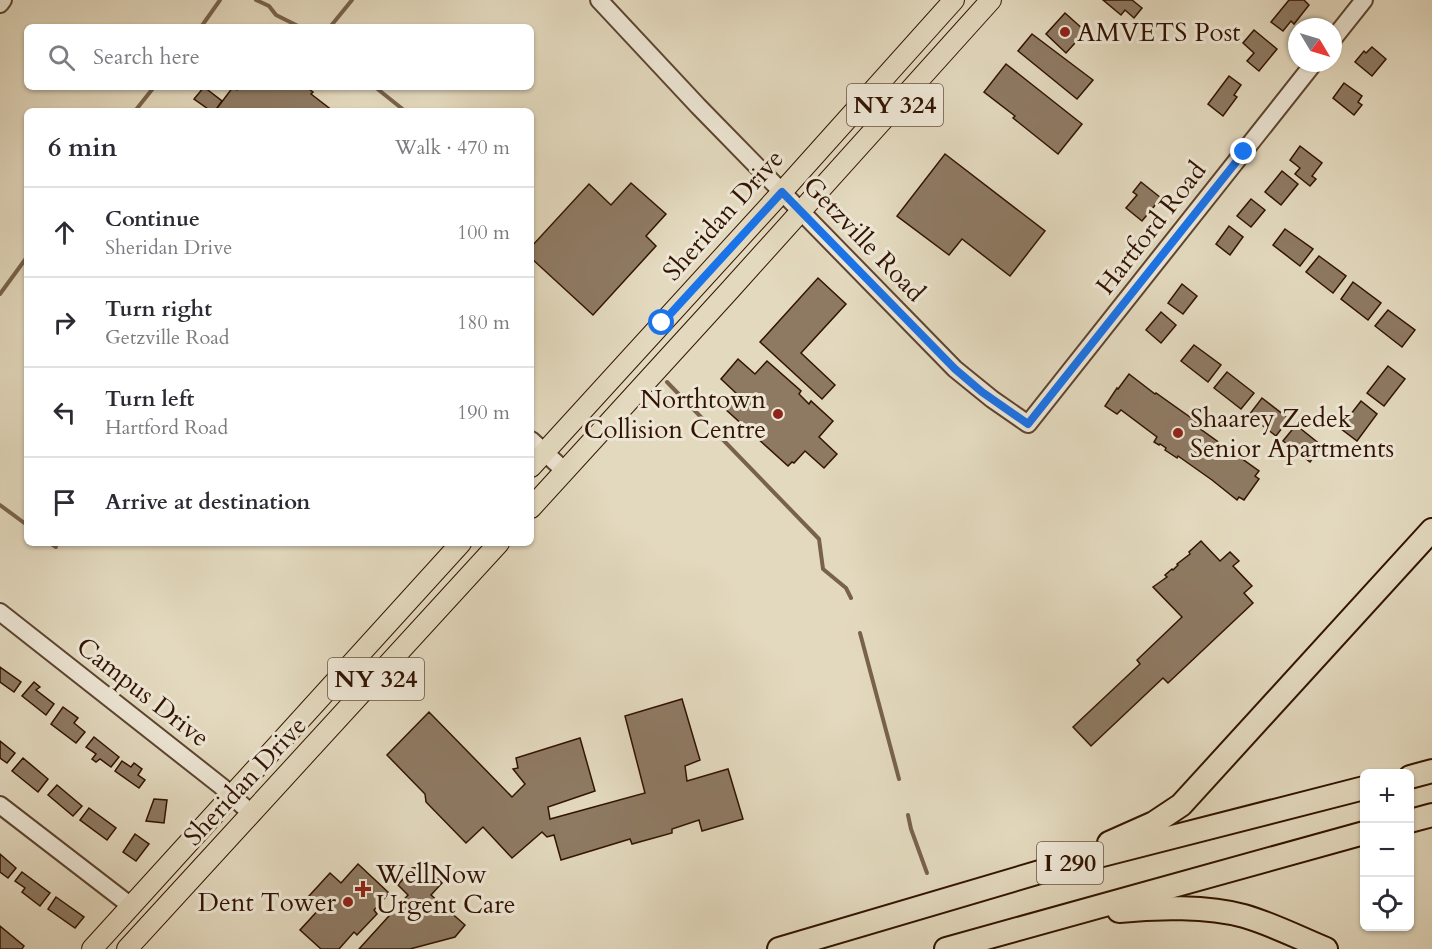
<!DOCTYPE html>
<html lang="en">
<head>
<meta charset="utf-8">
<style>
  :root { --surface:#fff; --page:#f7f7f7; --text:#2b2b33; --muted:#7c7c81; --line:#e1e1e2 }
  body { margin:0; font-family:Cardo,serif; background:var(--page); color:var(--text) }
  .controls { position:absolute; right:18px; bottom:18px; display:grid; overflow:hidden; border-radius:9px; box-shadow:0 2px 4px #0004 }
  .controls button { width:54px; height:54px; display:grid; place-items:center; padding:0; border:0; border-bottom:2px solid var(--line); background:var(--surface); color:var(--text); font:30px sans-serif }
  .compass { position:absolute; left:1288px; top:18px; width:54px; height:54px; border-radius:50%; background:var(--surface); box-shadow:0 2px 4px #0004; rotate:128deg }
  .stop { position:absolute; width:18px; height:18px; margin:-14px; border:4px solid #1a73e8; border-radius:50%; background:#fff }
  .stop.end { background:#1a73e8; border-color:#fff; box-shadow:0 2px 6px #0008 }
  .list { margin:0; padding:0; list-style:none }
  h2 { display:flex; justify-content:space-between; align-items:center; height:78px; margin:0; padding:0 24px; font-size:26px }
  h2 small { font-size:20px; font-weight:400; color:var(--muted) }
  .list li { display:grid; grid-template-columns:39px 1fr auto; gap:18px; align-items:center; box-sizing:border-box; height:90px; padding:0 24px; border-top:2px solid var(--line) }
  .list b { display:block; font-size:22px; white-space:nowrap }
  .list p { margin:0; font-size:20px; white-space:nowrap; color:var(--muted) }
  .list em { font-size:20px; font-style:normal; color:var(--muted) }
  .icon { flex:none; width:33px; height:33px; fill:none; stroke:currentColor; stroke-width:2; stroke-linecap:round; stroke-linejoin:round }
  .map { position:relative; flex:none; width:1432px; height:949px; overflow:hidden }
  .search { position:absolute; background:var(--surface); box-shadow:0 2px 4px #0004; left:24px; top:24px; width:510px; height:66px; display:flex; align-items:center; gap:15px; box-sizing:border-box; padding:0 21px; border-radius:9px; color:var(--muted); font-size:22px }
  .panel { position:absolute; background:var(--surface); box-shadow:0 2px 4px #0004; left:24px; top:108px; width:510px; height:438px; border-radius:9px }
  .map>svg:first-child { display:block }
  .lines { fill:none; stroke-linecap:round; stroke-linejoin:round }
  .stream { stroke:#78624b; stroke-width:4 }
  .building { fill:#8e7a63; stroke:#321300; stroke-width:1.5 }
  .minor-casing { stroke:#5e4430; stroke-width:20 }
  .major-casing { stroke:#321300; stroke-width:22 }
  .highway-casing { stroke:#321300; stroke-width:26 }
  .minor { stroke:#ede6d5; stroke-width:16 }
  .major { stroke:#e3d9be; stroke-width:20 }
  .highway { stroke:#e3d9be; stroke-width:22 }
  .route { stroke:#1a73e8; stroke-width:8 }
  .poi-dot { fill:#8f2418; stroke:#ede6d5; stroke-width:2 }
  .labels { text-anchor:middle; dominant-baseline:central; stroke-width:6; stroke-linejoin:round; paint-order:stroke }
  .shield { fill:#ede6d5; stroke:#6a5240; stroke-width:1.5 }
  .shield-label { font-size:24px; font-weight:bold; fill:#321300 }
  .poi-label { font-size:26px; fill:#321300; stroke:#ede6d5; text-anchor:start }
  .street-label { font-size:26px; fill:#321300; stroke:#ede6d5 }
</style>
</head>
<body>
<div class="map">
<svg width="1432" height="949" viewBox="0 0 1432 949">
  <rect width="100%" height="100%" fill="#e3d9be"/>
  <filter id="stains"><feTurbulence type="fractalNoise" baseFrequency=".00333" numOctaves="4"/><feColorMatrix values="0 0 0 0 .2 0 0 0 0 .09 0 0 0 0 .02 0 0 0 .5 -.17"/></filter>
  <radialGradient id="worn" r=".72"><stop offset=".6" stop-color="#630" stop-opacity="0"/><stop offset="1" stop-color="#630" stop-opacity=".3"/></radialGradient>
  <g class="lines">
    <g class="stream">
      <polyline points="256,0 269,6 276,15 300,27"/>
      <polyline points="201,27 220,0"/>
      <polyline points="330,27 352,0"/>
      <polyline points="375,87 405,111"/>
      <polyline points="135,111 154,87"/>
      <polyline points="0,294 27,257"/>
      <polyline points="667,382 819,539 823,569 846,588 851,598"/>
      <polyline points="0,505 27,525"/>
      <polyline points="50,543 56,547"/>
      <polyline points="860,633 899,779"/>
      <polyline points="908,815 911,829 927,873"/>
    </g>
  </g>
  <g class="building">
    <polygon points="1103,0 1132,0 1142,8 1134,18 1125,10 1121,15"/>
    <polygon points="1289,0 1304,0 1309,5 1294,24 1291,21 1283,31 1271,22"/>
    <polygon points="1065,13 1084,30 1082,31 1084,33 1066,53 1046,34"/>
    <polygon points="1254,30 1277,49 1259,71 1247,61 1254,53 1243,43"/>
    <polygon points="1032,34 1093,80 1077,99 1018,51"/>
    <polygon points="1372,47 1386,59 1372,76 1355,62 1364,51 1366,53"/>
    <polygon points="1006,64 1082,124 1058,154 1013,118 1015,116 984,92"/>
    <polygon points="1229,76 1241,85 1234,95 1237,97 1223,116 1208,104"/>
    <polygon points="1344,83 1362,96 1358,102 1362,105 1354,115 1333,98"/>
    <polygon points="204,87 222,101 215,111 211,111 194,99"/>
    <polygon points="233,87 237,90 240,87 306,87 313,92 311,94 333,111 215,111"/>
    <polygon points="1300,146 1322,163 1312,176 1316,179 1310,186 1295,174 1300,168 1290,160"/>
    <polygon points="945,154 1045,231 1010,276 962,239 949,255 897,216"/>
    <polygon points="1282,171 1298,184 1281,205 1265,192"/>
    <polygon points="1141,182 1161,198 1142,221 1126,208 1137,195 1133,192"/>
    <polygon points="631,183 666,214 646,236 656,246 593,315 531,258 531,247 589,184 611,205"/>
    <polygon points="1251,199 1265,210 1251,227 1237,216"/>
    <polygon points="1229,226 1243,237 1230,255 1216,244"/>
    <polygon points="1285,229 1313,249 1300,266 1273,245"/>
    <polygon points="1319,256 1346,276 1333,293 1306,272"/>
    <polygon points="818,278 846,304 801,353 835,385 822,399 760,342"/>
    <polygon points="1353,282 1381,303 1368,320 1341,299"/>
    <polygon points="1182,284 1197,296 1183,314 1168,303"/>
    <polygon points="1388,310 1415,330 1402,347 1375,326"/>
    <polygon points="1161,312 1176,325 1161,343 1146,330"/>
    <polygon points="1194,345 1221,365 1208,382 1181,361"/>
    <polygon points="738,359 755,374 767,361 801,391 799,394 809,404 811,401 833,421 819,437 837,454 824,468 805,451 794,463 792,462 788,466 724,408 737,394 721,379"/>
    <polygon points="1388,366 1405,379 1384,406 1367,393"/>
    <polygon points="1227,372 1254,393 1241,409 1214,388"/>
    <polygon points="1129,374 1155,394 1156,393 1201,425 1199,428 1259,471 1255,476 1259,479 1244,500 1239,497 1237,500 1212,480 1178,456 1177,458 1165,450 1166,448 1160,444 1159,445 1154,442 1157,437 1121,410 1117,414 1105,406 1117,388 1118,389"/>
    <polygon points="1262,398 1289,419 1276,436 1249,415"/>
    <polygon points="1361,401 1377,414 1357,441 1340,428"/>
    <polygon points="1296,425 1322,446 1310,462 1283,441"/>
    <polygon points="1201,541 1220,561 1230,552 1239,561 1233,566 1252,586 1244,593 1253,603 1168,683 1163,678 1091,746 1073,727 1140,664 1137,660 1182,617 1153,587 1167,577 1165,575 1172,569 1173,570 1178,565 1177,564 1190,554 1189,552"/>
    <polygon points="0,667 21,682 14,692 0,682"/>
    <polygon points="34,682 40,687 36,690 54,704 46,715 22,696"/>
    <polygon points="682,699 700,760 685,766 687,781 728,769 743,819 702,831 699,820 672,829 672,833 632,844 630,839 561,860 554,835 547,837 542,832 512,858 483,827 466,843 426,802 425,794 387,755 429,712 512,797 525,784 513,769 518,768 516,758 580,738 595,791 548,807 550,819 645,793 625,716"/>
    <polygon points="63,707 78,718 74,723 85,732 76,743 51,724"/>
    <polygon points="94,737 119,757 111,767 100,759 96,762 92,759 96,754 86,747"/>
    <polygon points="0,741 15,753 7,763 0,758"/>
    <polygon points="23,758 48,779 38,792 12,771"/>
    <polygon points="122,761 131,767 134,763 142,769 138,775 145,780 139,788 115,771"/>
    <polygon points="57,785 82,806 73,816 48,795"/>
    <polygon points="154,799 167,800 164,823 146,821"/>
    <polygon points="89,808 116,828 107,840 80,820"/>
    <polygon points="135,834 149,844 136,861 123,852"/>
    <polygon points="0,854 16,868 8,878 0,872"/>
    <polygon points="358,864 389,893 374,910 377,914 357,935 354,932 339,949 321,949 300,930 321,907 309,896 330,873 341,883"/>
    <polygon points="426,867 442,883 431,895 465,925 455,937 410,949 359,949 408,895 398,885 412,868"/>
    <polygon points="22,872 50,893 40,906 22,892 25,888 15,881"/>
    <polygon points="56,897 84,917 75,928 48,909"/>
    <polygon points="0,926 24,946 22,949 0,949"/>
  </g>
  <g class="lines">
    <g class="minor-casing">
      <g id="minor">
        <polyline points="599,0 698,106 955,369 992,399 1028,424 1314,63"/>
        <polyline points="0,4 3,0"/>
        <polyline points="1333,39 1364,0"/>
        <polyline points="531,440 565,471"/>
        <polyline points="0,612 221,786 252,814"/>
        <polyline points="0,805 131,906"/>
      </g>
    </g>
    <g class="major-casing">
      <g id="major">
        <polyline points="531,467 782,192 954,0"/>
        <polyline points="531,508 729,291 991,0"/>
        <polyline points="92,949 461,543"/>
        <polyline points="127,949 499,543"/>
      </g>
    </g>
    <g class="highway-casing">
      <g id="highway">
        <polyline points="1410,777 1432,771"/>
        <polyline points="1410,821 1432,815"/>
        <polyline points="1109,843 1154,823 1181,805 1432,530"/>
        <path d="M 1119,911 C 1156,907 1208,906 1244,916 C 1272,924 1299,938 1326,949"/>
        <polyline points="779,949 1067,864 1364,788"/>
        <polyline points="946,949 1364,833"/>
      </g>
    </g>
    <use href="#minor" class="minor"/>
    <use href="#major" class="major"/>
    <use href="#highway" class="highway"/>
  </g>
  <g class="lines">
    <polyline class="route" points="662,323 782,192 955,369 982,392 1028,424 1244,152"/>
  </g>
  <g class="poi-dot">
    <circle cx="1065" cy="32" r="6"/>
    <circle cx="778" cy="414" r="6"/>
    <circle cx="1178" cy="433" r="6"/>
    <path d="M360 880h6v6h6v6h-6v6h-6v-6h-6v-6h6z"/>
    <circle cx="348" cy="902" r="6"/>
  </g>
  <g class="labels">
    <g class="shield">
      <rect x="847" y="84" width="96" height="42" rx="4.5"/>
      <rect x="328" y="658" width="96" height="42" rx="4.5"/>
      <rect x="1037" y="842" width="66" height="42" rx="4.5"/>
    </g>
    <g class="shield-label">
      <text x="895" y="105">NY 324</text>
      <text x="376" y="679">NY 324</text>
      <text x="1070" y="863">I 290</text>
    </g>
    <g class="poi-label">
      <text x="1077" y="32">AMVETS Post</text>
      <text x="766" y="399" text-anchor="end">Northtown<tspan x="766" dy="30">Collision Centre</tspan></text>
      <text x="1190" y="418">Shaarey Zedek<tspan x="1190" dy="30">Senior Apartments</tspan></text>
      <text x="376" y="874">WellNow<tspan x="376" dy="30">Urgent Care</tspan></text>
      <text x="336" y="902" text-anchor="end">Dent Tower</text>
    </g>
    <g class="street-label">
      <text transform="translate(723 215) rotate(-48)">Sheridan Drive</text>
      <text transform="translate(1151 228) rotate(-52)">Hartford Road</text>
      <text transform="translate(864 239) rotate(46)">Getzville Road</text>
      <text transform="translate(143 692) rotate(38)">Campus Drive</text>
      <text transform="translate(245 781) rotate(-47)">Sheridan Drive</text>
    </g>
  </g>
  <rect width="100%" height="100%" filter="url(#stains)"/>
  <rect width="100%" height="100%" fill="url(#worn)"/>
</svg>
<div class="controls">
<button>+</button>
<button>−</button>
<button><svg class="icon" aria-label="locate" viewBox="0 0 24 24"><circle cx="12" cy="12" r="6"/><path d="M12 2v4M12 18v4M2 12h4M18 12h4"/></svg></button>
</div>
<svg class="compass" viewBox="-18 -18 36 36"><path d="M0-13l5 13h-10z" fill="#e53935"/><path d="M0 13l5-13h-10z" fill="#7c7c81"/></svg>
<div class="stop" style="left:662px;top:323px"></div>
<div class="stop end" style="left:1244px;top:152px"></div>
<div class="search"><svg class="icon" aria-label="search" viewBox="0 0 24 24"><circle cx="10" cy="10" r="6"/><path d="M15 15l6 6"/></svg>Search here</div>
<section class="panel">
<h2>6 min<small>Walk · 470 m</small></h2>
<ul class="list">
<li><svg class="icon" aria-label="ahead" viewBox="0 0 24 24"><path d="M12 20V5M6 11l6-6 6 6"/></svg><div><b>Continue</b><p>Sheridan Drive</p></div><em>100 m</em></li>
<li><svg class="icon" aria-label="right" viewBox="0 0 24 24"><path d="M7 20v-9h11M14 6l5 5-5 5"/></svg><div><b>Turn right</b><p>Getzville Road</p></div><em>180 m</em></li>
<li><svg class="icon" aria-label="left" viewBox="0 0 24 24"><path d="M17 20v-9H6M10 6l-5 5 5 5"/></svg><div><b>Turn left</b><p>Hartford Road</p></div><em>190 m</em></li>
<li><svg class="icon" aria-label="arrive" viewBox="0 0 24 24"><path d="M6 21V4h12l-3 4 3 4H6"/></svg><div><b>Arrive at destination</b></div></li>
</ul>
</section>
</div>
</body>
</html>
